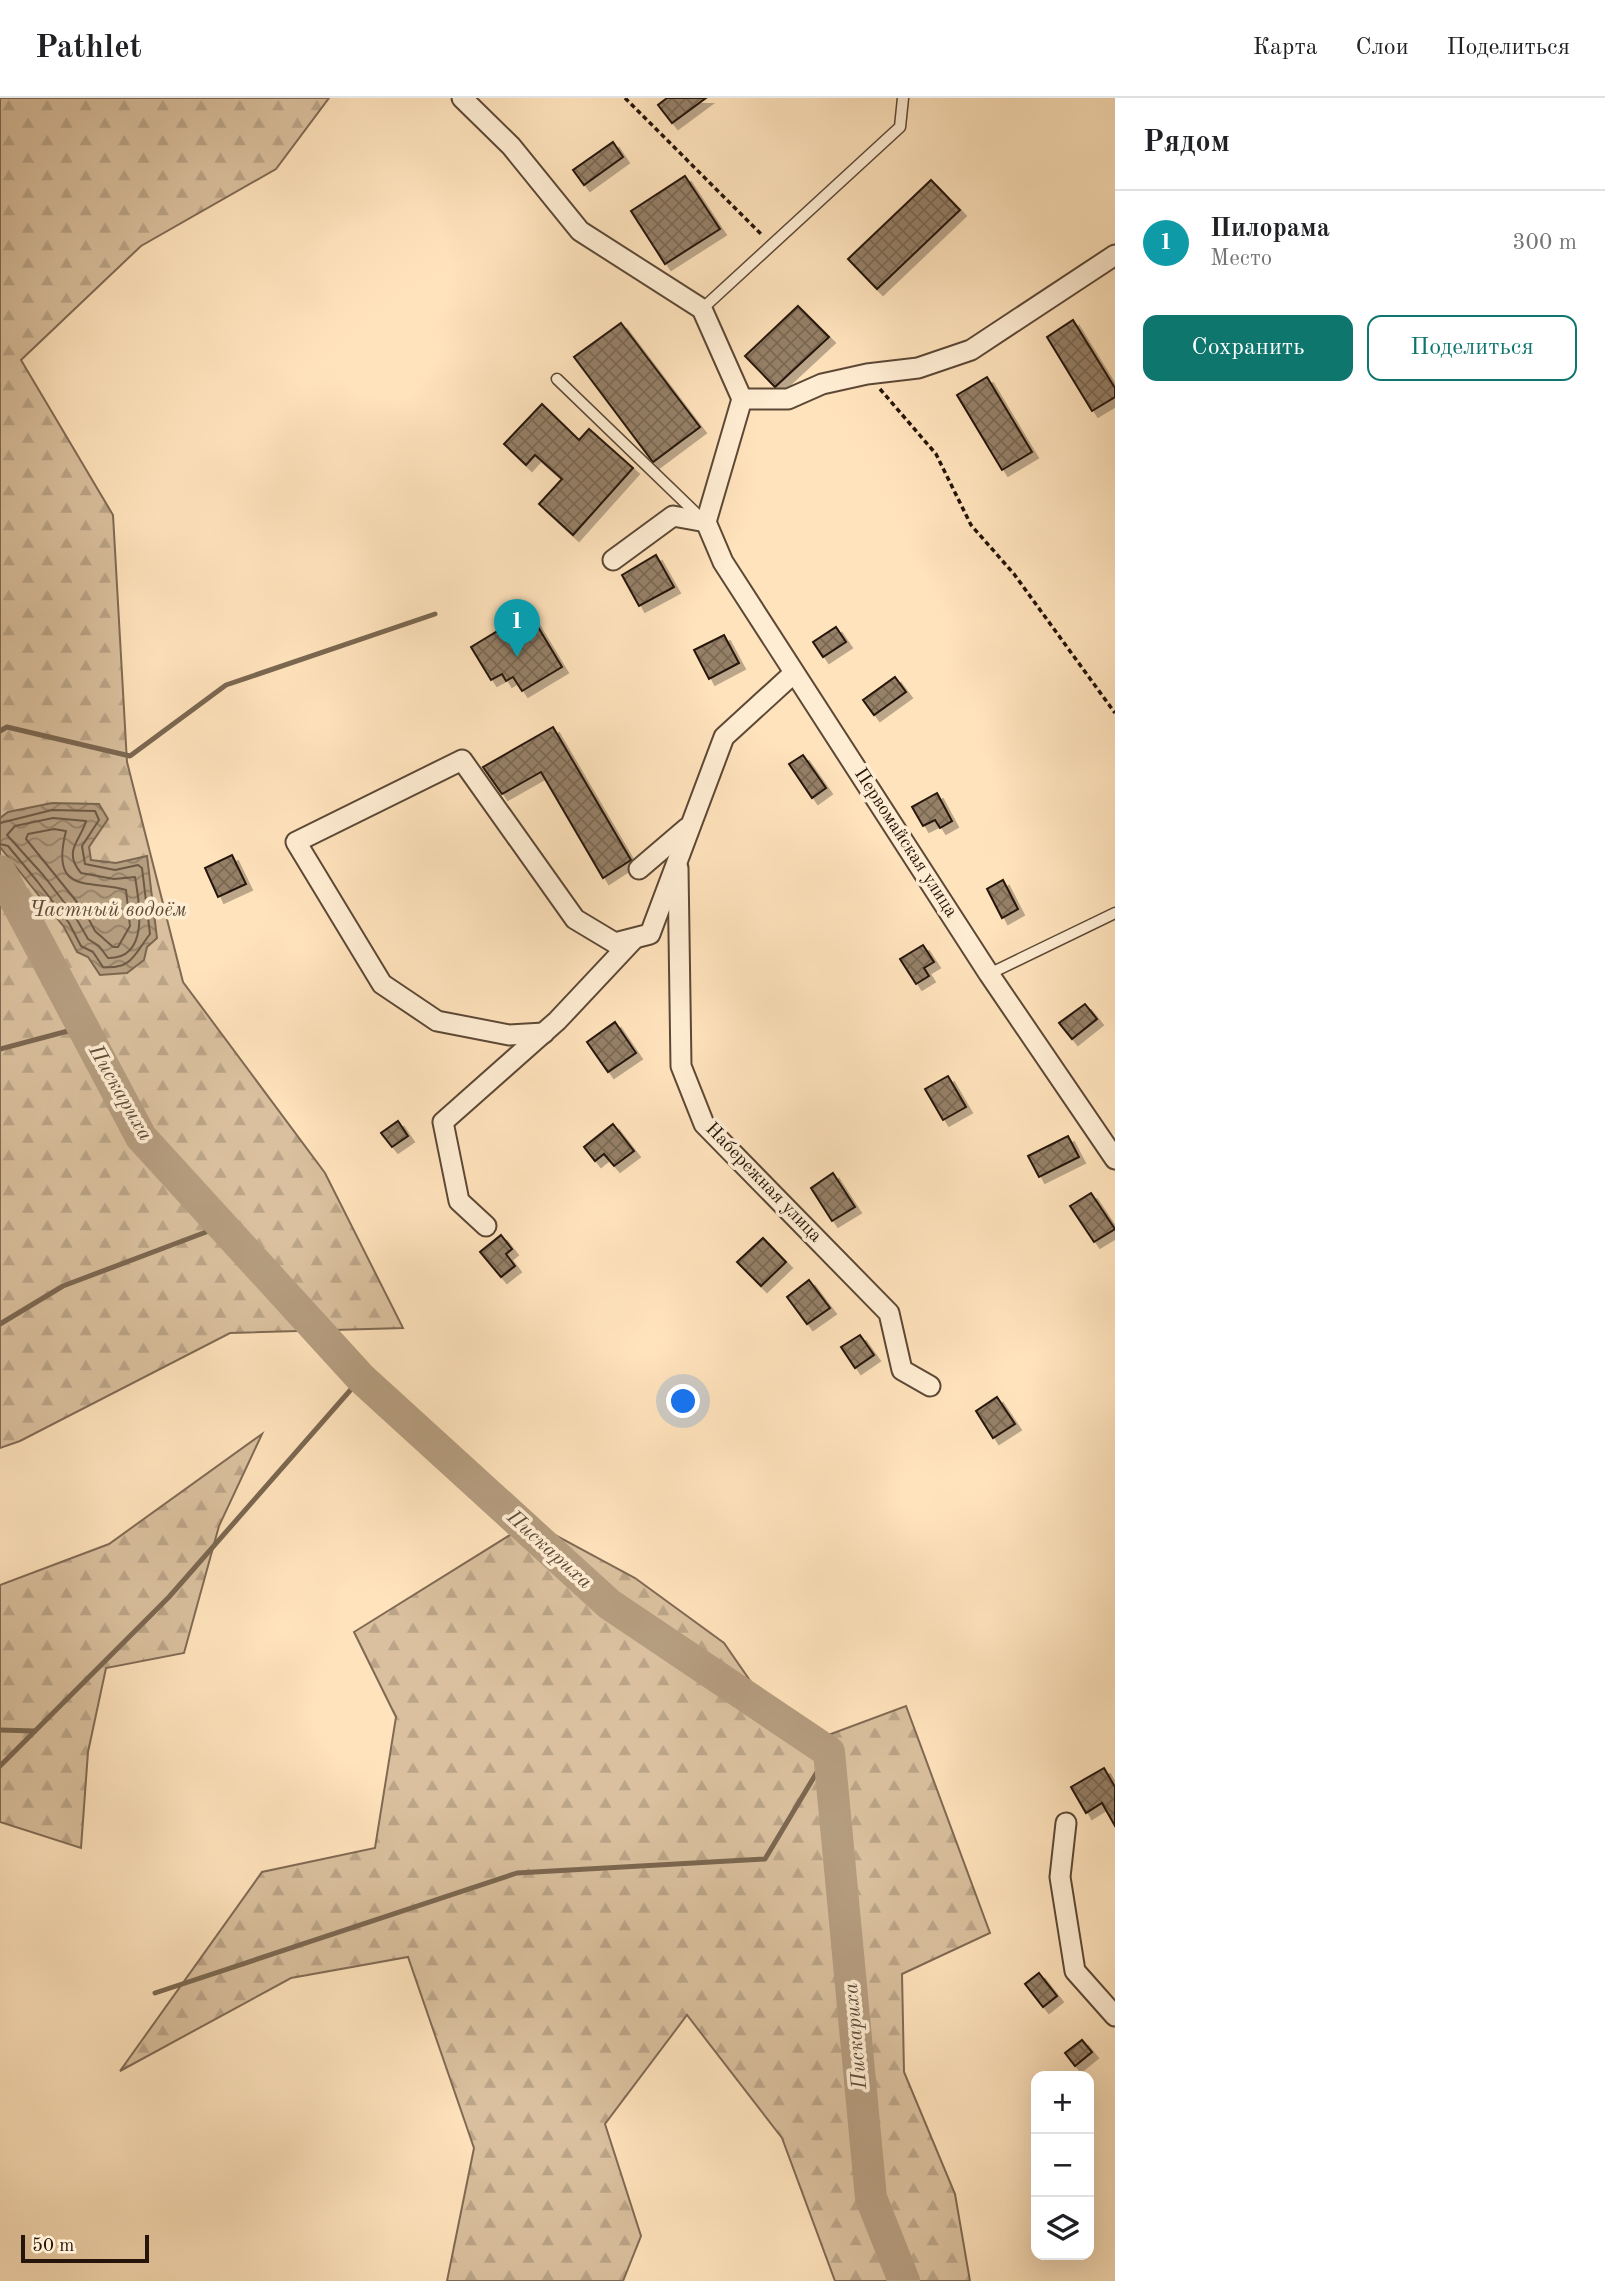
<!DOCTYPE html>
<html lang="ru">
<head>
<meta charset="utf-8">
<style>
  :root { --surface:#fff; --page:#f6f6f6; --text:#202124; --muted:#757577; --line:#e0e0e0; --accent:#0f766e }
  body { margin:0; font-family:"Old Standard TT",serif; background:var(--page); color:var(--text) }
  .controls { position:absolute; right:21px; bottom:21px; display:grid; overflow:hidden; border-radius:14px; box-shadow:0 7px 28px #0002 }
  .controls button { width:63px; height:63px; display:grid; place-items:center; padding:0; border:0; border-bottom:2px solid var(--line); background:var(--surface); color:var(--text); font:35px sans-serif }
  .scale { position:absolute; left:21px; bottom:18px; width:128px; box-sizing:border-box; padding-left:7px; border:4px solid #25150a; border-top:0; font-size:19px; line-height:24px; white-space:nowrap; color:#25150a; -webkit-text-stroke:5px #ffedd3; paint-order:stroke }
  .you { position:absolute; left:684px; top:1304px; width:24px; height:24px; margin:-18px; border:5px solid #fff; border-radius:50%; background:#1a73e8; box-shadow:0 0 0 10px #1a73e833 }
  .badge { display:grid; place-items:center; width:46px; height:46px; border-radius:50%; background:var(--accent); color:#fff; font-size:23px; font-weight:700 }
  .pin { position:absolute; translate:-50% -58px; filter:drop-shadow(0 2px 4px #0008) }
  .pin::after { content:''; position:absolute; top:37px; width:24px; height:21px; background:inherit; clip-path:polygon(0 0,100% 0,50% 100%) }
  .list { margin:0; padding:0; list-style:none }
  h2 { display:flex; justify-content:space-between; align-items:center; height:91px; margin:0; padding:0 28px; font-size:30px }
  h2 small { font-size:23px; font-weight:400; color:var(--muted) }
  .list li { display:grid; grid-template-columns:46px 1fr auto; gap:21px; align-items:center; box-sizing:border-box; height:105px; padding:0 28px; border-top:2px solid var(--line) }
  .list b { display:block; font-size:26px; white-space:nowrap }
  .list p { margin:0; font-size:23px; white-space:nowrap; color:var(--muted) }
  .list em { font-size:23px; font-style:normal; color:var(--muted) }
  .actions { display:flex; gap:14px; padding:21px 28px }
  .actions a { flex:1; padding:16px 0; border:2px solid var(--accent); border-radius:14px; text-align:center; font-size:24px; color:var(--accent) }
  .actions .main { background:var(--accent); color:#fff }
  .icon { flex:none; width:38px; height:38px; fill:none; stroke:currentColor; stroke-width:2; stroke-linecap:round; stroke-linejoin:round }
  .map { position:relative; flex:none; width:1115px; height:2183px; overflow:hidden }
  header { display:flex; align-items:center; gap:42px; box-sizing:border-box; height:98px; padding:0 35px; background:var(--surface); border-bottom:2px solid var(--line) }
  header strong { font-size:33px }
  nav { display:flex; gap:38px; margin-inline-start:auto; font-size:24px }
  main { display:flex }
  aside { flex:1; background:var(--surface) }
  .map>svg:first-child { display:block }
  .forest { fill:url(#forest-firs); stroke:#806a54; stroke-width:2 }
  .water { fill:url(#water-waves); stroke:#7b6750; stroke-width:2 }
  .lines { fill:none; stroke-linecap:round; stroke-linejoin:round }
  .shore { stroke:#6d5944; stroke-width:2 }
  .stream { stroke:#7b6750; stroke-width:5 }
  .river { stroke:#b59d7f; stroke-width:32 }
  .building { fill:url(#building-cross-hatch); stroke:#25150a; stroke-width:2; filter:url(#shadow) }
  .lane-casing { stroke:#5c4836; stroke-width:13 }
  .street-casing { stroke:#5c4836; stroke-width:23 }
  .path { stroke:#25150a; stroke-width:3.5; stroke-dasharray:5 3.5; stroke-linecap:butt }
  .lane { stroke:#ffedd3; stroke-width:10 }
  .street { stroke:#ffedd3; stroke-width:19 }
  .labels { text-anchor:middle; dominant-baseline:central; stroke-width:7; stroke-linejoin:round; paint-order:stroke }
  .street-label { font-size:19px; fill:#25150a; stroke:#ffedd3 }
  .water-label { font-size:21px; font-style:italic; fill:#5f4b39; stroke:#ffedd3 }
</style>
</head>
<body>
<header>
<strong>Pathlet</strong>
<nav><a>Карта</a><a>Слои</a><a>Поделиться</a></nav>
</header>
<main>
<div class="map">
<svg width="1115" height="2183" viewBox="0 0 1115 2183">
  <defs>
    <pattern id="forest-firs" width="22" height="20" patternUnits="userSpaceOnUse" patternTransform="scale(1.75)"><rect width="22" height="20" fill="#dac09e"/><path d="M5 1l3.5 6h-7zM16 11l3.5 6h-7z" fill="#bba487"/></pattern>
    <pattern id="water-waves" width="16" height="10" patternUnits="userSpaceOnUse" patternTransform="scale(1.75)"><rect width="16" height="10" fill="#b59d7f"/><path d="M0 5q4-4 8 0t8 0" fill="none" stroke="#937f66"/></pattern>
    <pattern id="building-cross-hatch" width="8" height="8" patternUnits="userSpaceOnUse" patternTransform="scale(1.75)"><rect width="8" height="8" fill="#968067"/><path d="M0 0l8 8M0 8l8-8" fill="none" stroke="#7a6853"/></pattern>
    <filter id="shadow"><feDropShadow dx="6" dy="6" stdDeviation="0" flood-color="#0004"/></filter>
  </defs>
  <rect width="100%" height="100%" fill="#ffe3bc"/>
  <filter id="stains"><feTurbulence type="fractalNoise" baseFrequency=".00286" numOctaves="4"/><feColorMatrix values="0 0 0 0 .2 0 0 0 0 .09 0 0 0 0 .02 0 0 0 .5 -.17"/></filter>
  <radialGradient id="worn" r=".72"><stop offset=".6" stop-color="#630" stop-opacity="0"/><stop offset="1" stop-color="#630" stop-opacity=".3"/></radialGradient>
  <g class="forest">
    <polygon points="0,0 329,0 276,71 141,148 21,262 113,417 127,664 183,884 325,1075 403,1230 230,1235 20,1343 0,1350"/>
    <polygon points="262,1336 219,1428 184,1555 106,1570 88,1654 81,1750 0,1724 0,1487 109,1446"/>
    <polygon points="531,1424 635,1480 724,1545 796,1649 906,1608 990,1835 902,1876 904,1974 955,2096 970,2183 835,2183 782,2040 687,1917 605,2026 641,2138 623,2183 447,2183 474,2050 408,1859 291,1880 120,1973 262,1774 375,1750 396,1619 354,1534"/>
  </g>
  <polygon class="water" points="52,705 99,706 108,721 89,749 91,762 116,765 147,758 157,840 147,849 144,862 127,875 100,877 88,859 77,854 64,829 0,749 0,720 8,714"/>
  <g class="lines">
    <g class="shore">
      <path d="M 53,720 L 86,723 C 81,742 62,753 81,775 L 114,781 L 135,779 C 140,807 149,861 108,860 L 99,848 L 88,841 L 76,820 L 44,778 L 7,737 L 15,728 Z"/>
      <path d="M 0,725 L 52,712 L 95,713 L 99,722 L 82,748 L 85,766 L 115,772 L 138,767 L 142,770 L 150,836 C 135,855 132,872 103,869 L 93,854 L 81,848 L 69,825 L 37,783 L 8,748 L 0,746"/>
      <path d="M 54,731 L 66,733 C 49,799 92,781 126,792 L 130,828 L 118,849 L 113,849 L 95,833 L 85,814 L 26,741 L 28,736 Z"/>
    </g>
    <g class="stream">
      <polyline points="0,633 7,629 130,658 226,587 435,516"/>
      <polyline points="0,951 83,929"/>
      <polyline points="0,1226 63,1188 222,1128"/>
      <polyline points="0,1632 35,1633"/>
      <polyline points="0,1668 169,1499 361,1280"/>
      <polyline points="155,1895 517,1775 765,1761 829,1654"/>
    </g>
    <polyline class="river" points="0,773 141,1039 361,1280 609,1506 829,1654 871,2100 904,2183"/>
  </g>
  <g class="building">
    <polygon points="667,0 706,0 672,25 658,7"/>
    <polygon points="613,44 623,59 584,87 573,72"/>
    <polygon points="685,78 720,131 665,166 631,113"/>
    <polygon points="931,82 960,112 877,191 848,161"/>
    <polygon points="798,208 829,239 775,289 745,258"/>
    <polygon points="1073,222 1115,290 1115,299 1092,313 1047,239"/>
    <polygon points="621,225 700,329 653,364 574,259"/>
    <polygon points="987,279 1032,354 1002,372 957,297"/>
    <polygon points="542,306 579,342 589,331 633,370 573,437 539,406 562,381 535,357 526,367 504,346"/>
    <polygon points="656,457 674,489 639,508 622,477"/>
    <polygon points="529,514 562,569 522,593 513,579 506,583 502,576 491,582 471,549"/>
    <polygon points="836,529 846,544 823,559 813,544"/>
    <polygon points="724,537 739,565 709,581 694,552"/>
    <polygon points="895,579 906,594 874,617 863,602"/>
    <polygon points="553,629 631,762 603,780 541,674 502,696 483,669"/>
    <polygon points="803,657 826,690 812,700 789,666"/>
    <polygon points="937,695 952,723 940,730 935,722 923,728 912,709"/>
    <polygon points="232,757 246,786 218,799 205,770"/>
    <polygon points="1003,782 1018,811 1002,820 987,791"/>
    <polygon points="923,847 934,864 924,870 929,878 916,886 900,861"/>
    <polygon points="1085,906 1097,921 1072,941 1059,925"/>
    <polygon points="615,924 636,955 608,974 587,944"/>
    <polygon points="948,978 966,1009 943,1022 925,991"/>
    <polygon points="398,1023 408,1038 392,1049 381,1035"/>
    <polygon points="613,1026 634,1053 614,1068 604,1056 595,1063 584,1049"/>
    <polygon points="1068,1038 1079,1059 1039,1079 1028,1058"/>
    <polygon points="833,1075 855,1109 832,1123 811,1090"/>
    <polygon points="1091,1095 1115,1131 1094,1144 1070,1108"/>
    <polygon points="501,1137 512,1151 506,1156 515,1168 501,1179 480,1154"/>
    <polygon points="763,1140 786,1164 761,1188 737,1164"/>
    <polygon points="809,1182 830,1210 807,1226 787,1199"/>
    <polygon points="860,1237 874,1257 855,1270 841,1249"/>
    <polygon points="997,1299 1015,1326 993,1340 976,1313"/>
    <polygon points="1104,1670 1115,1689 1115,1728 1102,1705 1086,1715 1071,1689"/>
    <polygon points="1039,1875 1057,1898 1043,1909 1025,1886"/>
    <polygon points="1082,1942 1092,1954 1075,1968 1065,1955"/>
  </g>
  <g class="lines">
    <g class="lane-casing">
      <g id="lane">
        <polyline points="702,211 900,29 903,0"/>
        <polyline points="557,281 700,419"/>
        <polyline points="989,876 1115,815"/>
      </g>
    </g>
    <g class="street-casing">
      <g id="street">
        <polyline points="462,0 511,48 580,133 702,211 742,301 706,424"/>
        <polyline points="742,301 788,301 822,286 867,276 918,270 971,252 1115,157"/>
        <polyline points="706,424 723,464 989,876 1115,1061"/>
        <polyline points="613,462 673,418 706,424"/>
        <polyline points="678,770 681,968 704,1026 889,1215 902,1272 930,1288"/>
        <polyline points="639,771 687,730"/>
        <polyline points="544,935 509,937 437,923 382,886 296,744 462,662 575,821 615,845 650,836 724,639 794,575"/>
        <polyline points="486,1128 459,1103 443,1024 557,923 634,841"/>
        <polyline points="1066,1725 1060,1779 1075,1873 1115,1918"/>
      </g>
    </g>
    <g class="path">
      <polyline points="625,0 763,138"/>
      <polyline points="880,291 936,356 971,427 1014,476 1115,615"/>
    </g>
    <use href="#lane" class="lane"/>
    <use href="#street" class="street"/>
  </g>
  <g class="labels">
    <g class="street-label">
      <text transform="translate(905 745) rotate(57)">Первомайская улица</text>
      <text transform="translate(763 1085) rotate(46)">Набережная улица</text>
    </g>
    <g class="water-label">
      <text x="108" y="812">Частный водоём</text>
      <text transform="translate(120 995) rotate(60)">Пискариха</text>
      <text transform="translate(549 1452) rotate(42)">Пискариха</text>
      <text transform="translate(856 1938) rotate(-95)">Пискариха</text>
    </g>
  </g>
  <rect width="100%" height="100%" filter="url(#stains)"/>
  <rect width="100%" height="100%" fill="url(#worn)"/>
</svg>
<div class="controls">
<button>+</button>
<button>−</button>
<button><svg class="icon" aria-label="layers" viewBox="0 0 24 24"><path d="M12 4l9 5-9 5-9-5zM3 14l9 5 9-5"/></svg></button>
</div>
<div class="scale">50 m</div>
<div class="you"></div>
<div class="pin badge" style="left:517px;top:559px;background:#0f9aa8">1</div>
</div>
<aside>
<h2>Рядом<small></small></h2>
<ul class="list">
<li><span class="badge" style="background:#0f9aa8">1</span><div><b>Пилорама</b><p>Место</p></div><em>300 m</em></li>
</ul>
<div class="actions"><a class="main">Сохранить</a><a>Поделиться</a></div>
</aside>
</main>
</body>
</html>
